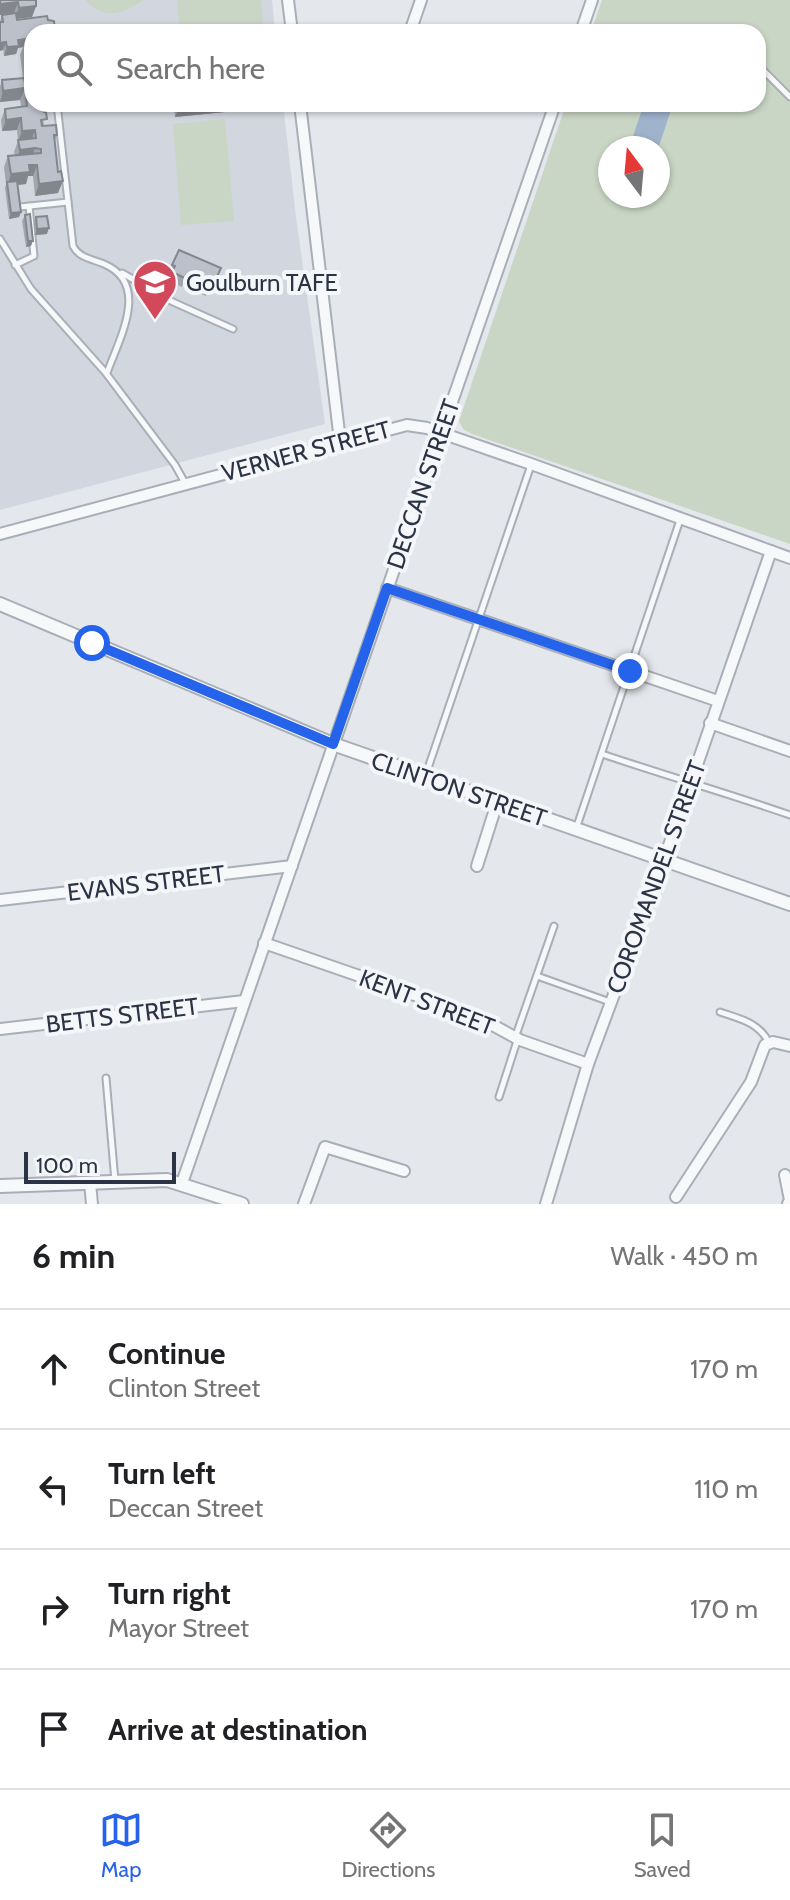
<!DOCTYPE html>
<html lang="en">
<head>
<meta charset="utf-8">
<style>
  :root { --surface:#fff; --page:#f2f2f2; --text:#202124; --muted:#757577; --line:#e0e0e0; --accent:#2563eb }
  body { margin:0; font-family:Cabin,sans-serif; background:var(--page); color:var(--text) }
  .compass { position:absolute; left:598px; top:136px; width:72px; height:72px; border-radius:50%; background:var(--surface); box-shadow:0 2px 6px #0004; rotate:344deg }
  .scale { position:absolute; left:24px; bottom:20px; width:152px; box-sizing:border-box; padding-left:8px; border:4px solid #2b3445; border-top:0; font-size:22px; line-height:28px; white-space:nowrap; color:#2b3445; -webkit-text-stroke:6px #f4f6f9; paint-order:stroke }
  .stop { position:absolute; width:24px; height:24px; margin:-18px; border:6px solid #2563eb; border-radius:50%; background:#fff }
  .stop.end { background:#2563eb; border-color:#fff; box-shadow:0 2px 8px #0008 }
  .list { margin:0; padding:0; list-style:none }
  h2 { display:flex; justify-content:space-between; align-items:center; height:104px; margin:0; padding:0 32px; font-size:34px }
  h2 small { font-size:26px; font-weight:400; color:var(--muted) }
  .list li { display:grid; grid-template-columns:52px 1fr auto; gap:24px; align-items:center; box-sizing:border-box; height:120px; padding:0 32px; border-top:2px solid var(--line) }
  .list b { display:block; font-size:30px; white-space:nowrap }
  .list p { margin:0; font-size:26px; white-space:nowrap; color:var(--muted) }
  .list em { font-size:26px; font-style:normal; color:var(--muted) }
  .icon { flex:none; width:44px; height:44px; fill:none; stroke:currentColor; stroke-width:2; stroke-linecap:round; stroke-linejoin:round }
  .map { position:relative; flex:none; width:790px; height:1204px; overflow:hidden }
  .search { position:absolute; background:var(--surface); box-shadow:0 2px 6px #0004; left:24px; right:24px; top:24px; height:88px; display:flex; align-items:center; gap:20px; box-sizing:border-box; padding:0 28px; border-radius:24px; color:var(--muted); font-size:30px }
  .sheet { height:584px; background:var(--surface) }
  nav { display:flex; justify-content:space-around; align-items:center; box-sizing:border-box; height:112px; border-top:2px solid var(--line); background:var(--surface); font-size:22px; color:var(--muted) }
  nav a { display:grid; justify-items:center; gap:4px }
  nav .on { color:var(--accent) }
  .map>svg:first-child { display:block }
  .built { fill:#d2d6de }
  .green { fill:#c9d6c5; fill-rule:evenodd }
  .water { fill:#9fb4cc }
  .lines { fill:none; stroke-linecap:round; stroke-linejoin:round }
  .service-casing { stroke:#a9aeb7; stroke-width:9 }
  .minor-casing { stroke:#a9aeb7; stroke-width:14 }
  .tertiary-casing { stroke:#a9aeb7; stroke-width:16 }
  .service { stroke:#f7f8fa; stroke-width:5 }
  .minor { stroke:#f7f8fa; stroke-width:10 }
  .tertiary { stroke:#f7f8fa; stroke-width:12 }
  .wall { fill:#a1a5ae }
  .shaded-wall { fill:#83868d }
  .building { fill:#bbc0ca; stroke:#83868d; stroke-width:2 }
  .route { stroke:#2563eb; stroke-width:10 }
  .labels { text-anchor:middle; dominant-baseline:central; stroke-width:8; stroke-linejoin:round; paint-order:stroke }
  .poi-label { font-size:24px; fill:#2b3445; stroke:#f4f6f9; text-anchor:start }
  .street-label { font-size:24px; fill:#2b3445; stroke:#f4f6f9 }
</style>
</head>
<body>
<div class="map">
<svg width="790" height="1204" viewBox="0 0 790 1204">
  <rect width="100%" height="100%" fill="#e4e7ec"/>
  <polygon class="built" points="0,0 272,0 275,32 32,32 32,104 283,104 296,217 325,424 0,510"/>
  <g class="green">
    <path d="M 85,0 L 143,0 C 123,15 103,20 85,0 Z"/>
    <polygon points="177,0 261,0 264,32 180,32"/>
    <path d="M 602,0 L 790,0 L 790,544 L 472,434 L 463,429 L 459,421 L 566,104 L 758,104 L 758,32 L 591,32 ZM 610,148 L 658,148 L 658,196 L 610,196 Z"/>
    <polygon points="225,119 234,221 181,225 173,124"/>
  </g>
  <polygon class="water" points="644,104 673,104 658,149 629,148"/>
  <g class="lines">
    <g class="service-casing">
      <g id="service">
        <polyline points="758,65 790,97"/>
        <path d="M 57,104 L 73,246 C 79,258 92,259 104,264 C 151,284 119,339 107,373"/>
        <polyline points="20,207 68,202"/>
        <polyline points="0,239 31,289 105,372 175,465 185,483"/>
        <polyline points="15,265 34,256 29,206"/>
        <polyline points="122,273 173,302 233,329"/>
        <path d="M 602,754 C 664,775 727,793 790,815"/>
        <polyline points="426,774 531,465"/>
        <polyline points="576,829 680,520"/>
        <polyline points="537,976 610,1002"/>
        <path d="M 720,1012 C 740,1019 759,1022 769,1043"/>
        <polyline points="515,1038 554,926"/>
        <polyline points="106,1078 115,1181"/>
        <polyline points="499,1097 517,1041"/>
      </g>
    </g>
    <g class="minor-casing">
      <g id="minor">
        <polyline points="288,0 292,32"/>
        <polyline points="410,32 421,0"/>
        <polyline points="581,32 592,0"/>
        <polyline points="300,104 340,441"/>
        <polyline points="0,534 407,425 427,428 531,464 790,558"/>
        <polyline points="387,588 718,701"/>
        <polyline points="710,723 790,751"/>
        <polyline points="477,866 497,803"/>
        <polyline points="0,900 292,866"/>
        <polyline points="264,943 478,1017 520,1040 588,1064"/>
        <polyline points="0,1029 244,1001"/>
        <polyline points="785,1175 790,1200 788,1204"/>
        <polyline points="90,1183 92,1204"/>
        <polyline points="182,1183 555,104"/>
        <polyline points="676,1197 751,1082 765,1045 773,1042 790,1046"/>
        <polyline points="304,1204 325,1147 404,1171"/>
        <polyline points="546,1204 588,1064 664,860 771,551"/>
      </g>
    </g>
    <g class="tertiary-casing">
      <g id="tertiary">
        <polyline points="0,604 333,744 790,904"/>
        <polyline points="0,1186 167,1180 242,1204"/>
      </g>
    </g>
    <use href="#service" class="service"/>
    <use href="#minor" class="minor"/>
    <use href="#tertiary" class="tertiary"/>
  </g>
  <g class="wall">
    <polygon points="0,0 36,6 32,17 17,19 32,32 44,126 57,135 55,140 58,193 35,196 33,176 28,176 26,184 17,185 21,212 19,217 9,219 5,188 6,184 4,167 8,156 15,155 14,152 18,141 17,130 2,131 1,120 5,109 21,106 20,100 0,102 0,86 2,80 23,78 20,55 23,47 18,48 16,54 4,56 0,22 2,15 14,14"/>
    <polygon points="176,104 247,104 245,110 175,117 174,108"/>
    <polygon points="25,215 31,246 26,247 22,221"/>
    <polygon points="36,217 47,234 35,235 34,223"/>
    <polygon points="172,265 218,277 211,292 208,290 206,296 195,291 196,288 192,287 190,291 184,288 185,285 183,284 182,287 169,281 171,275 169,274"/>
  </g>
  <g class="shaded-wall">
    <polygon points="18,2 14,13 0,15 0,4"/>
    <polygon points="36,6 32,17 14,19 19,8"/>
    <polygon points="32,38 32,46 25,43 23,47 18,48 16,54 4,56 7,47 18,40"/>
    <polygon points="6,42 3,50 0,51 0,43"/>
    <polygon points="25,88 20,100 0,102 3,91"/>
    <polygon points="220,104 247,104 245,110 175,117 179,108"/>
    <polygon points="21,118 17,130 2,131 6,120"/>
    <polygon points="35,130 31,141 18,142 22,131"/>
    <polygon points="35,148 31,159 16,161 20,150"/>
    <polygon points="29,165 37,165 33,176 28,176 26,184 7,186 11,174"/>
    <polygon points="63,181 58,193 35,196 39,184"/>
    <polygon points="21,212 19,217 9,219 11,213"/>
    <polygon points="49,228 47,234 35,235 37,229"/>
    <polygon points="28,241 33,241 31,246 26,247"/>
  </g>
  <g class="building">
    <polygon points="0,0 36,0 36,6 19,8 18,2 0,4"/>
    <polygon points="16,13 17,20 47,16 48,20 54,21 55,29 48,32 32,32 32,38 18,40 19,46 7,47 6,42 0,43 0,22 3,22 2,15"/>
    <polygon points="32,42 32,104 44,104 44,112 46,112 47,119 41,120 42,126 56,125 57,135 54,135 58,172 61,171 63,181 39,184 37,165 29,165 30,172 11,174 8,156 41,153 41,149 35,148 20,150 18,140 36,138 35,130 22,131 21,118 6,120 5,109 27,106 25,88 3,91 2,80 24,78 25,83 29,82 25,43"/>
    <polygon points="178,104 220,104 179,108"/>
    <polygon points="17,181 21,212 11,213 7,182"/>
    <polygon points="30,214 33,241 28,241 25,215"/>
    <polygon points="47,216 49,228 37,229 36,217"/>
    <polygon points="179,250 221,268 214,283 211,282 209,287 198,282 199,280 195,278 193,282 187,279 189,276 186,275 185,278 172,272 175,266 172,265"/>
  </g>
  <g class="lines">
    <polyline class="route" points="92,643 333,744 387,588 630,671"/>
  </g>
  <defs>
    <g id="university-pin" transform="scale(2.3)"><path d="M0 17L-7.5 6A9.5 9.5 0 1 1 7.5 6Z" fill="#d1495b" stroke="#f4f6f9"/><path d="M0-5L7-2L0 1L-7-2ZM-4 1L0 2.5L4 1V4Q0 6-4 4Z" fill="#fff"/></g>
  </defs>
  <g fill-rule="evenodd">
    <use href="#university-pin" x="155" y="282"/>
  </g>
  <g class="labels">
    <g class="poi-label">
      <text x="186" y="282">Goulburn TAFE</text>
    </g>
    <g class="street-label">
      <text transform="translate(306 451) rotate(-15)">VERNER STREET</text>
      <text transform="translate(423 484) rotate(-71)">DECCAN STREET</text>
      <text transform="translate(459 789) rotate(19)">CLINTON STREET</text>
      <text transform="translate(656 877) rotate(-70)">COROMANDEL STREET</text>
      <text transform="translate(146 883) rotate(-7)">EVANS STREET</text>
      <text transform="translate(427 1002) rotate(21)">KENT STREET</text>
      <text transform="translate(122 1015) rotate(-7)">BETTS STREET</text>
    </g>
  </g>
</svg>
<svg class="compass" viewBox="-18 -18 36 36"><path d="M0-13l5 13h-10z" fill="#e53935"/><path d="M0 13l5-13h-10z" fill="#757577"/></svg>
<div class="scale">100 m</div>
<div class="stop" style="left:92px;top:643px"></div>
<div class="stop end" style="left:630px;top:671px"></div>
<div class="search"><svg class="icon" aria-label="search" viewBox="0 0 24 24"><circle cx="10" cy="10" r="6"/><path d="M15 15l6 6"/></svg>Search here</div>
</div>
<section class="sheet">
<h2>6 min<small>Walk · 450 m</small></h2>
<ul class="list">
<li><svg class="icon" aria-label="ahead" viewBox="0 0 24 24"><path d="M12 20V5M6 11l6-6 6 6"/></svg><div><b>Continue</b><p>Clinton Street</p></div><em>170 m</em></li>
<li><svg class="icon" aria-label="left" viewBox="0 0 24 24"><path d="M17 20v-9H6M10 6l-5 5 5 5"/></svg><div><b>Turn left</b><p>Deccan Street</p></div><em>110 m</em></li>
<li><svg class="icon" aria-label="right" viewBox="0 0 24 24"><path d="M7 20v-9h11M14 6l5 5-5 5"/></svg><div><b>Turn right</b><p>Mayor Street</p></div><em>170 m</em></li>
<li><svg class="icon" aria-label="arrive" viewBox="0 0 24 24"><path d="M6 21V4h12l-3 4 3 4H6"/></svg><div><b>Arrive at destination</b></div></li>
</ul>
</section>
<nav>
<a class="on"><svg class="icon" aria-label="map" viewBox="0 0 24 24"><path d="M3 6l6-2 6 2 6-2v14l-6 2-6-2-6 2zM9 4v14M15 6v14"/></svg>Map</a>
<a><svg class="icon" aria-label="directions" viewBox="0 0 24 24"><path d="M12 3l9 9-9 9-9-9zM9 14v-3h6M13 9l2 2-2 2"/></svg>Directions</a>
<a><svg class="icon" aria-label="saved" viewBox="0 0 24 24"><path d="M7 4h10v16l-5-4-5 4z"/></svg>Saved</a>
</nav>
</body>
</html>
